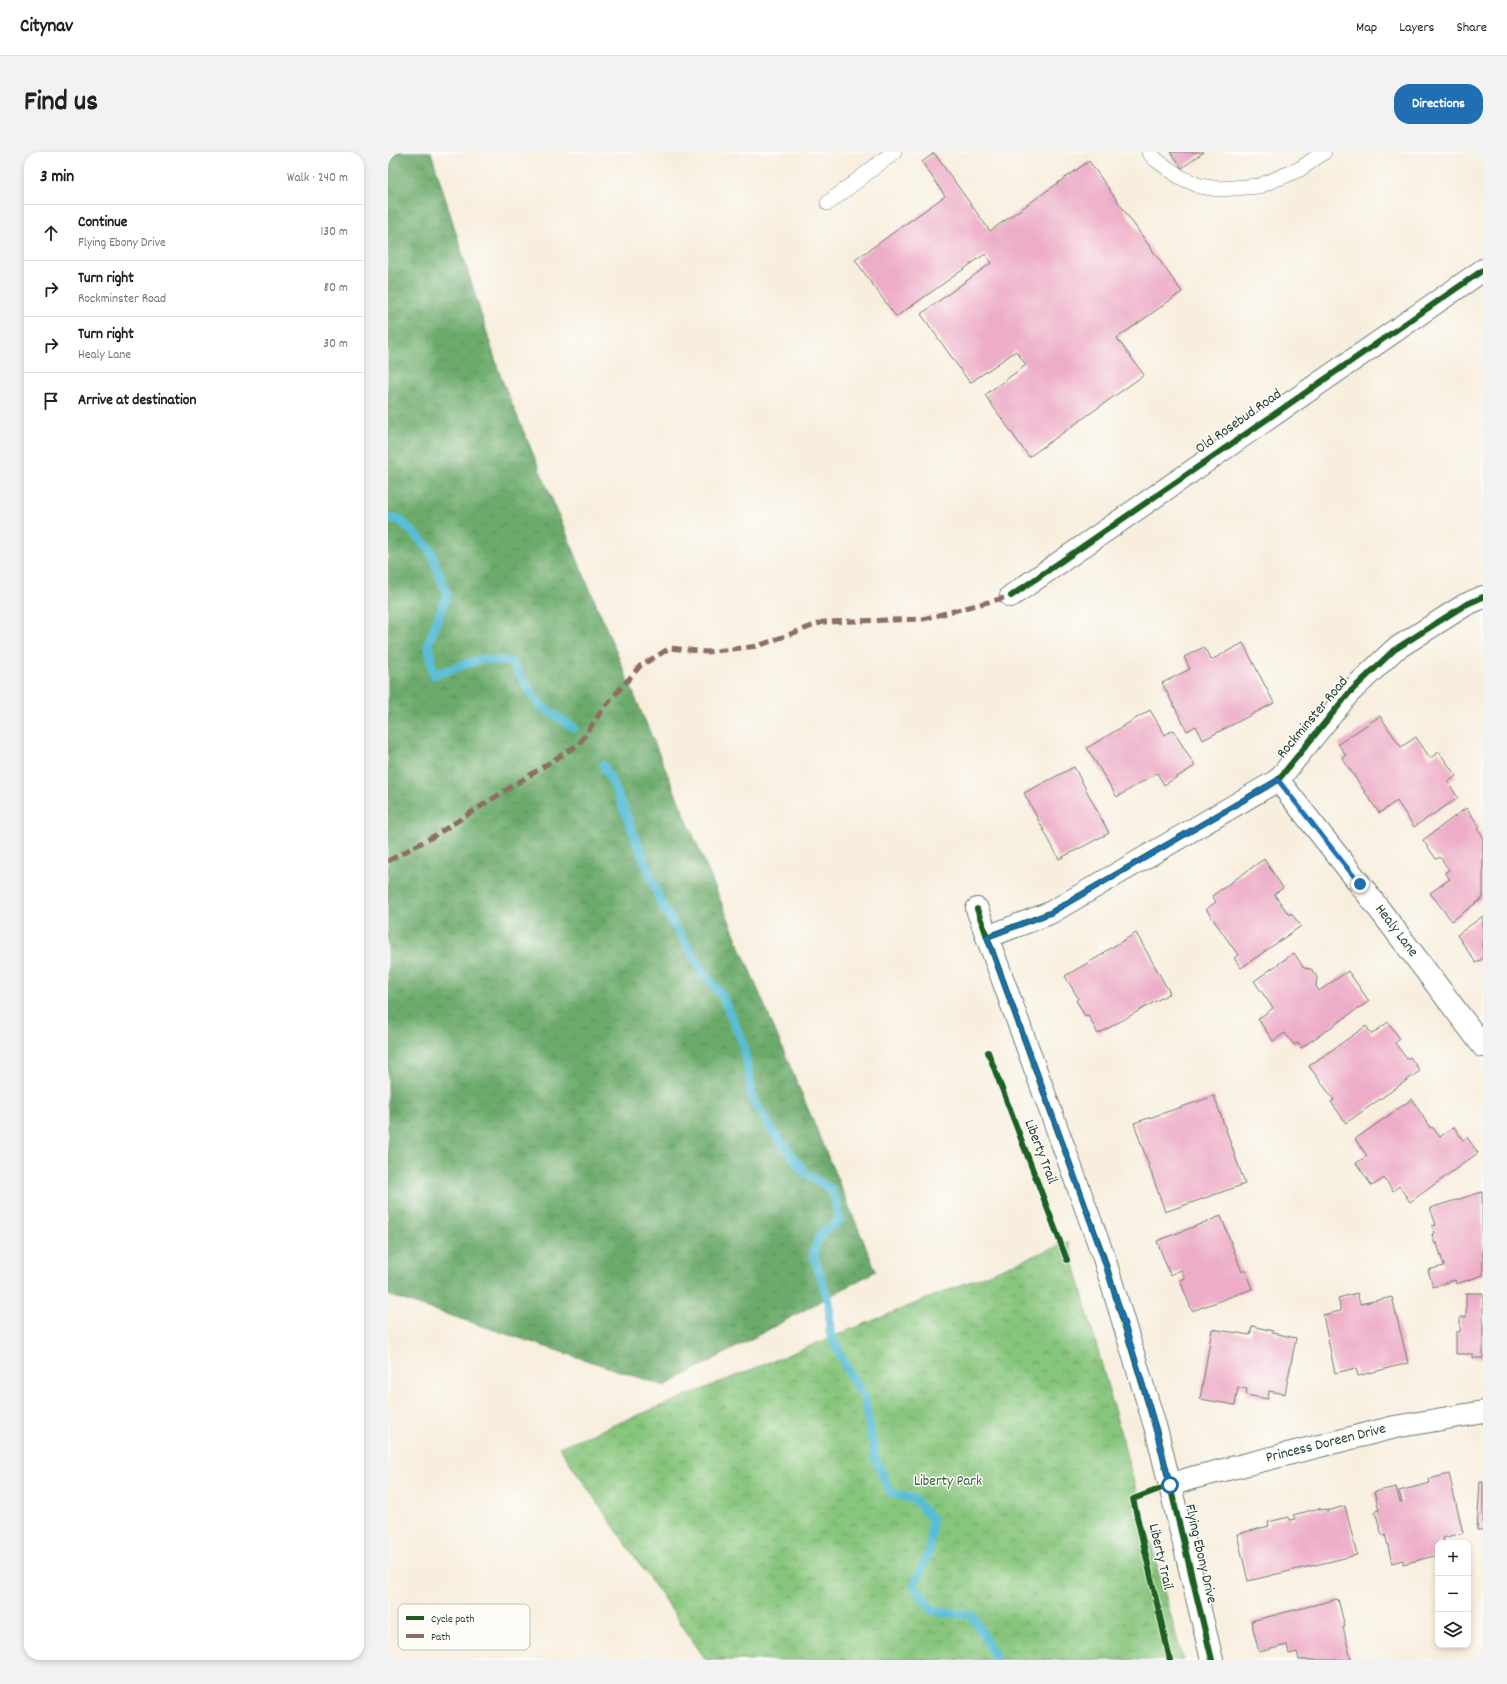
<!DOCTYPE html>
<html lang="en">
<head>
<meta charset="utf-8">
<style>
  :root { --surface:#fff; --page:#f2f2f2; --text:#202124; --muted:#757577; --line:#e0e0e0; --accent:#1f6fb2 }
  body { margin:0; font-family:Dekko,sans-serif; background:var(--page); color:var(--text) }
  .controls { position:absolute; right:12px; bottom:12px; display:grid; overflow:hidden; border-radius:8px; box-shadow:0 2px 6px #0003 }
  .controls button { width:36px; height:36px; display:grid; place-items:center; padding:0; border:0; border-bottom:1px solid var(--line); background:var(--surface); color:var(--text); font:20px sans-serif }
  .stop { position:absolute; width:12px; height:12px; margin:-9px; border:3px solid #1f6fb2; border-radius:50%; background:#fff }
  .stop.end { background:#1f6fb2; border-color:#fff; box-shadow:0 1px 4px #0008 }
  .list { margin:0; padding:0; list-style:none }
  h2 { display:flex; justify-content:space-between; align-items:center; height:52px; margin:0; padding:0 16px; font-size:17px }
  h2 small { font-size:13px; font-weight:400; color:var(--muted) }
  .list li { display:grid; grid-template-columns:26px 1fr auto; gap:12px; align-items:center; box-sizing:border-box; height:56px; padding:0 16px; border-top:1px solid var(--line) }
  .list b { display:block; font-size:15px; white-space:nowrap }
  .list p { margin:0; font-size:13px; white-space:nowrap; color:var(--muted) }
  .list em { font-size:13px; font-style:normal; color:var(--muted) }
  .icon { flex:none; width:22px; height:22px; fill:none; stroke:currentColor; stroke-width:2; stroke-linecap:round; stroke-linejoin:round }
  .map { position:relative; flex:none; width:1095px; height:1508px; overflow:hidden; border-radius:16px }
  header { display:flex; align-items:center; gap:24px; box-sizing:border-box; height:56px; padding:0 20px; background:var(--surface); border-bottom:1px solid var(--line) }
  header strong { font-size:19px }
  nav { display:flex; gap:22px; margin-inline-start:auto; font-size:14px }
  .intro { display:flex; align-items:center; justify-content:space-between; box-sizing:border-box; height:96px; padding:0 24px }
  h1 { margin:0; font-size:28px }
  .button { padding:10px 18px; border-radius:16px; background:var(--accent); color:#fff; font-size:14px; font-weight:700 }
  main { display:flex; gap:24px; padding:0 24px }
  aside { flex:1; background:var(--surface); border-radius:16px; box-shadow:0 2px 6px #0003 }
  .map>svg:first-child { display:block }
  .forest { fill:url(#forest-crowns); stroke:#467450 }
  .park { fill:url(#park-crowns); stroke:#528158 }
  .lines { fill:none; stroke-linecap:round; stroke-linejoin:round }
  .stream { stroke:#59bed7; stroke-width:9 }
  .building { fill:#edacc7 }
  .lane-casing { stroke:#6b7b70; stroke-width:16 }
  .street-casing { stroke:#6b7b70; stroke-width:24 }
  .lane { stroke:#fff; stroke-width:15 }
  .street { stroke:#fff; stroke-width:22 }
  .quiet { stroke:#8d6e63; stroke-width:5; stroke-dasharray:10 5; stroke-linecap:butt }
  .cycleway-casing { stroke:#fdfcf7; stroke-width:8 }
  .cycleway { stroke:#1b5e20; stroke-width:6 }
  .route { stroke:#1f6fb2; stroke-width:5 }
  .labels { text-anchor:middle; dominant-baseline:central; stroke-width:3; stroke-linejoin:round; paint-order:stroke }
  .street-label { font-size:15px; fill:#1f3d34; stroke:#fdfcf7 }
  .park-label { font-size:15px; fill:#395f46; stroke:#fdfcf7 }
  .key { fill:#fdfcf7; stroke:#bac3bc; stroke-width:1 }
  .key-label { font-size:11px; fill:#1f3d34 }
</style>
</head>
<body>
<header>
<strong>Citynav</strong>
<nav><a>Map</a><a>Layers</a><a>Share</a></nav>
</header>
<div class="intro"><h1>Find us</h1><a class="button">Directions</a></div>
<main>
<aside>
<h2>3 min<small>Walk · 240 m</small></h2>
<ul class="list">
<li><svg class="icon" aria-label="ahead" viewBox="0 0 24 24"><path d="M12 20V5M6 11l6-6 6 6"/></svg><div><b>Continue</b><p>Flying Ebony Drive</p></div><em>130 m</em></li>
<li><svg class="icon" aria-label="right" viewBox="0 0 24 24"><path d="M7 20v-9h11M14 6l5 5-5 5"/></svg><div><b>Turn right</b><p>Rockminster Road</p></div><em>80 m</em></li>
<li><svg class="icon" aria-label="right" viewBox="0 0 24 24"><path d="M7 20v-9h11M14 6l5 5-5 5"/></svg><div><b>Turn right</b><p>Healy Lane</p></div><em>30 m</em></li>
<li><svg class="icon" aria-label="arrive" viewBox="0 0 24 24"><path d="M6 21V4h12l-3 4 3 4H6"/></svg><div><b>Arrive at destination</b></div></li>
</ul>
</aside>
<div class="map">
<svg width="1095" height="1508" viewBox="0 0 1095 1508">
  <defs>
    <pattern id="forest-crowns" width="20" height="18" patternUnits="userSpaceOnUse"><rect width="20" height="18" fill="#6caa6c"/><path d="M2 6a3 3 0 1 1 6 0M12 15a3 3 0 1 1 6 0" fill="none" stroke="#588c5a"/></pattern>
    <pattern id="park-crowns" width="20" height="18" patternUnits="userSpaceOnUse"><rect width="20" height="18" fill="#86c57c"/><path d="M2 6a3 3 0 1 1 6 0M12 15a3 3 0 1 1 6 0" fill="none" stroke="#6da166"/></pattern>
  </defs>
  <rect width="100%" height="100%" fill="#fdfcf7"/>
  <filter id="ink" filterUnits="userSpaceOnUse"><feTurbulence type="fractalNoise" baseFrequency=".025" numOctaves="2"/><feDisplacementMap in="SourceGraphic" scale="8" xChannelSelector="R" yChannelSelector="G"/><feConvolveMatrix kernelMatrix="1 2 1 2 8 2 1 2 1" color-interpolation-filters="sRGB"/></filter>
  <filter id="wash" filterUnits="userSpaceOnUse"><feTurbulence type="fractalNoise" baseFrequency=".012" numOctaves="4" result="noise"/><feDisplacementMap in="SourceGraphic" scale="16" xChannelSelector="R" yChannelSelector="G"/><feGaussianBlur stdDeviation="0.9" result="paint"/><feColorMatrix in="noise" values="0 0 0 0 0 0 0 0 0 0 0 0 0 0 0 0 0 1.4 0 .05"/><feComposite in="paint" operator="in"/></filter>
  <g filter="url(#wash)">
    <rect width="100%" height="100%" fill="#f8eede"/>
    <polygon class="forest" points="0,0 43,0 112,223 488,1119 277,1234 0,1143"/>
    <polygon class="park" points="680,1090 795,1508 318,1508 171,1295"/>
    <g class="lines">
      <g class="stream">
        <polyline points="0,367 11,367 42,397 59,443 40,492 46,523 93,507 123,510 151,552 186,576"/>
        <polyline points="215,613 229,640 273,751 313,817 334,844 355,891 365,948 385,979 417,1021 444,1038 452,1068 433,1081 425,1102 441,1150 442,1181 462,1223 476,1245 488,1309 503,1341 526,1347 544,1367 542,1397 526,1434 545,1459 584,1463 607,1504 607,1508"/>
      </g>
    </g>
    <g id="blocks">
      <g class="building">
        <polygon points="782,0 816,0 794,16"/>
        <polygon points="546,1 602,79 701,9 794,140 729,186 756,223 641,305 597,243 638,213 628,199 582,231 533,162 603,111 597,102 508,165 467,108 557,44 534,10"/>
        <polygon points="855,491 886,551 815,588 808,574 799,579 774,531 802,517 796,505 816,495 823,508"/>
        <polygon points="762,558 777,583 785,578 807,614 776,633 769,621 729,645 699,596"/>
        <polygon points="992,564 1013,595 1028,585 1042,606 1051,600 1068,624 1060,630 1070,646 1026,675 1009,649 991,661 954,606 958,603 950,592"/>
        <polygon points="686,615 721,681 671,707 636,641"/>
        <polygon points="1078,656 1092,675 1089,677 1095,685 1095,746 1064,769 1042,741 1062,727 1057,721 1061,718 1052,705 1048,707 1035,688"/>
        <polygon points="876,707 895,736 886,742 901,763 903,761 913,774 853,816 846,806 850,803 818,757 828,750 824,744"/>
        <polygon points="1095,764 1095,806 1088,811 1069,783"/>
        <polygon points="748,781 782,841 710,882 700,863 697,864 688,848 690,846 677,824 717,801 716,800"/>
        <polygon points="906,801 916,816 923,817 929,825 928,834 931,839 960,819 981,849 913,896 910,891 906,893 897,881 885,889 870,867 885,856 866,829"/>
        <polygon points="1000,870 1012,887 1007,891 1019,907 1022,905 1032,919 958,971 943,950 946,948 921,914 978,874 984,882"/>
        <polygon points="826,944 857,1032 777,1060 746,971"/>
        <polygon points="1024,947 1042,976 1044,975 1052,985 1066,975 1075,988 1079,985 1090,1001 1022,1050 1011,1034 1005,1039 996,1026 984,1034 968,1011 979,1004 967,987"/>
        <polygon points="1094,1040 1095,1123 1068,1132 1067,1128 1045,1135 1040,1118 1056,1114 1049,1091 1047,1092 1044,1082 1047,1081 1044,1074 1048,1073 1042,1056"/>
        <polygon points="833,1064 854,1120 857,1118 864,1137 804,1159 792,1128 797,1126 793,1118 782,1123 769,1089"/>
        <polygon points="969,1141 972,1152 1004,1145 1020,1211 970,1224 968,1216 947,1221 935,1163 953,1159 950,1146"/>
        <polygon points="1078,1141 1095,1141 1095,1206 1085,1206 1085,1202 1068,1202 1068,1180 1072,1180 1072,1165 1078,1165"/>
        <polygon points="864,1174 885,1179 884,1181 908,1186 897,1242 881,1239 880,1247 858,1243 859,1237 850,1235 847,1253 812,1247 824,1177 862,1183"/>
        <polygon points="1061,1322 1075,1381 1055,1386 1056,1391 1050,1391 1050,1403 1015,1412 1015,1408 1004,1411 997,1382 994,1383 987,1359 991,1358 986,1340 1008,1335 1012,1350 1014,1350 1011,1339 1042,1331 1041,1327"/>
        <polygon points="1092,1330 1095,1330 1095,1378 1089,1378"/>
        <polygon points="957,1354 969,1403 860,1429 849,1382 881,1374 880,1370 901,1365 902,1368 907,1367 905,1363 932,1356 932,1358 939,1357 939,1359"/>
        <polygon points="950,1447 957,1475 955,1475 963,1508 911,1508 909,1500 901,1502 899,1493 871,1500 863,1469"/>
      </g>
    </g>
  </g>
  <g filter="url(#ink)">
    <use href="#blocks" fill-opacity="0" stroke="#6b7b70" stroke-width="1"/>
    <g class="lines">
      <g class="lane-casing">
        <g id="lane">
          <polyline points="761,0 767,7 792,25 812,34 831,37 871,34 912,17 936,0"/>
          <polyline points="440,51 506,0"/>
        </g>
      </g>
      <g class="street-casing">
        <g id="street">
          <polyline points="623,444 1095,118"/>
          <polyline points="890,628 972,732 1095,894"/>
          <polyline points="589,757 716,1106 770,1284 824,1508"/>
          <polyline points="599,785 662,761 890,628 961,541 1006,498 1077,453 1095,445"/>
          <polyline points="782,1333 804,1326 1007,1275 1095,1260"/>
        </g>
      </g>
      <use href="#lane" class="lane"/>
      <use href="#street" class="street"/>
      <polyline class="quiet" points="0,709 46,684 191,592 214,558 252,514 282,496 319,500 370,494 435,470 535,467 623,444"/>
      <g class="cycleway-casing">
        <g id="cycleway">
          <polyline points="623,444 1095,118"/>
          <polyline points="589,757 716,1106 770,1284 824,1508"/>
          <polyline points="599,785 662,761 890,628 961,541 1006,498 1077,453 1095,445"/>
          <polyline points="600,900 679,1108"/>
          <polyline points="782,1333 745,1347 782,1508"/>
        </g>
      </g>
      <use href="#cycleway" class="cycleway"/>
    </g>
  </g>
  <g class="lines" filter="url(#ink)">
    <path class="route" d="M 782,1333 C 736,1146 665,966 599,785 L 662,761 L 890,628 L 972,732"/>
  </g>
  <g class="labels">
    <g class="street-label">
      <text transform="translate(851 270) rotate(-35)">Old Rosebud Road</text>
      <text transform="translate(925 566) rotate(-50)">Rockminster Road</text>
      <text transform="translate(1008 779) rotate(53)">Healy Lane</text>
      <text transform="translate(652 1000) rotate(69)">Liberty Trail</text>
      <text transform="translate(938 1292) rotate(-14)">Princess Doreen Drive</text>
      <text transform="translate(812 1402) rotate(77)">Flying Ebony Drive</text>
      <text transform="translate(772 1405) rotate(77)">Liberty Trail</text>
    </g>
    <g class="park-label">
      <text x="560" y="1330">Liberty Park</text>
    </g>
  </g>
  <rect x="10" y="1452" width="132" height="46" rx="6" class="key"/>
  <rect x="18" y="1464" width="18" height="4" fill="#1b5e20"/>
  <rect x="18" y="1482" width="18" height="4" fill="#8d6e63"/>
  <g class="key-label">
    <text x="43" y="1470">Cycle path</text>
    <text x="43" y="1488">Path</text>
  </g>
</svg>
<div class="controls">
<button>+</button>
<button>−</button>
<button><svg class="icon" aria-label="layers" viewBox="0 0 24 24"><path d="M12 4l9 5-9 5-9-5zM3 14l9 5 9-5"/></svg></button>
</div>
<div class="stop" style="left:782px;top:1333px"></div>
<div class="stop end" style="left:972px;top:732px"></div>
</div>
</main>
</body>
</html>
